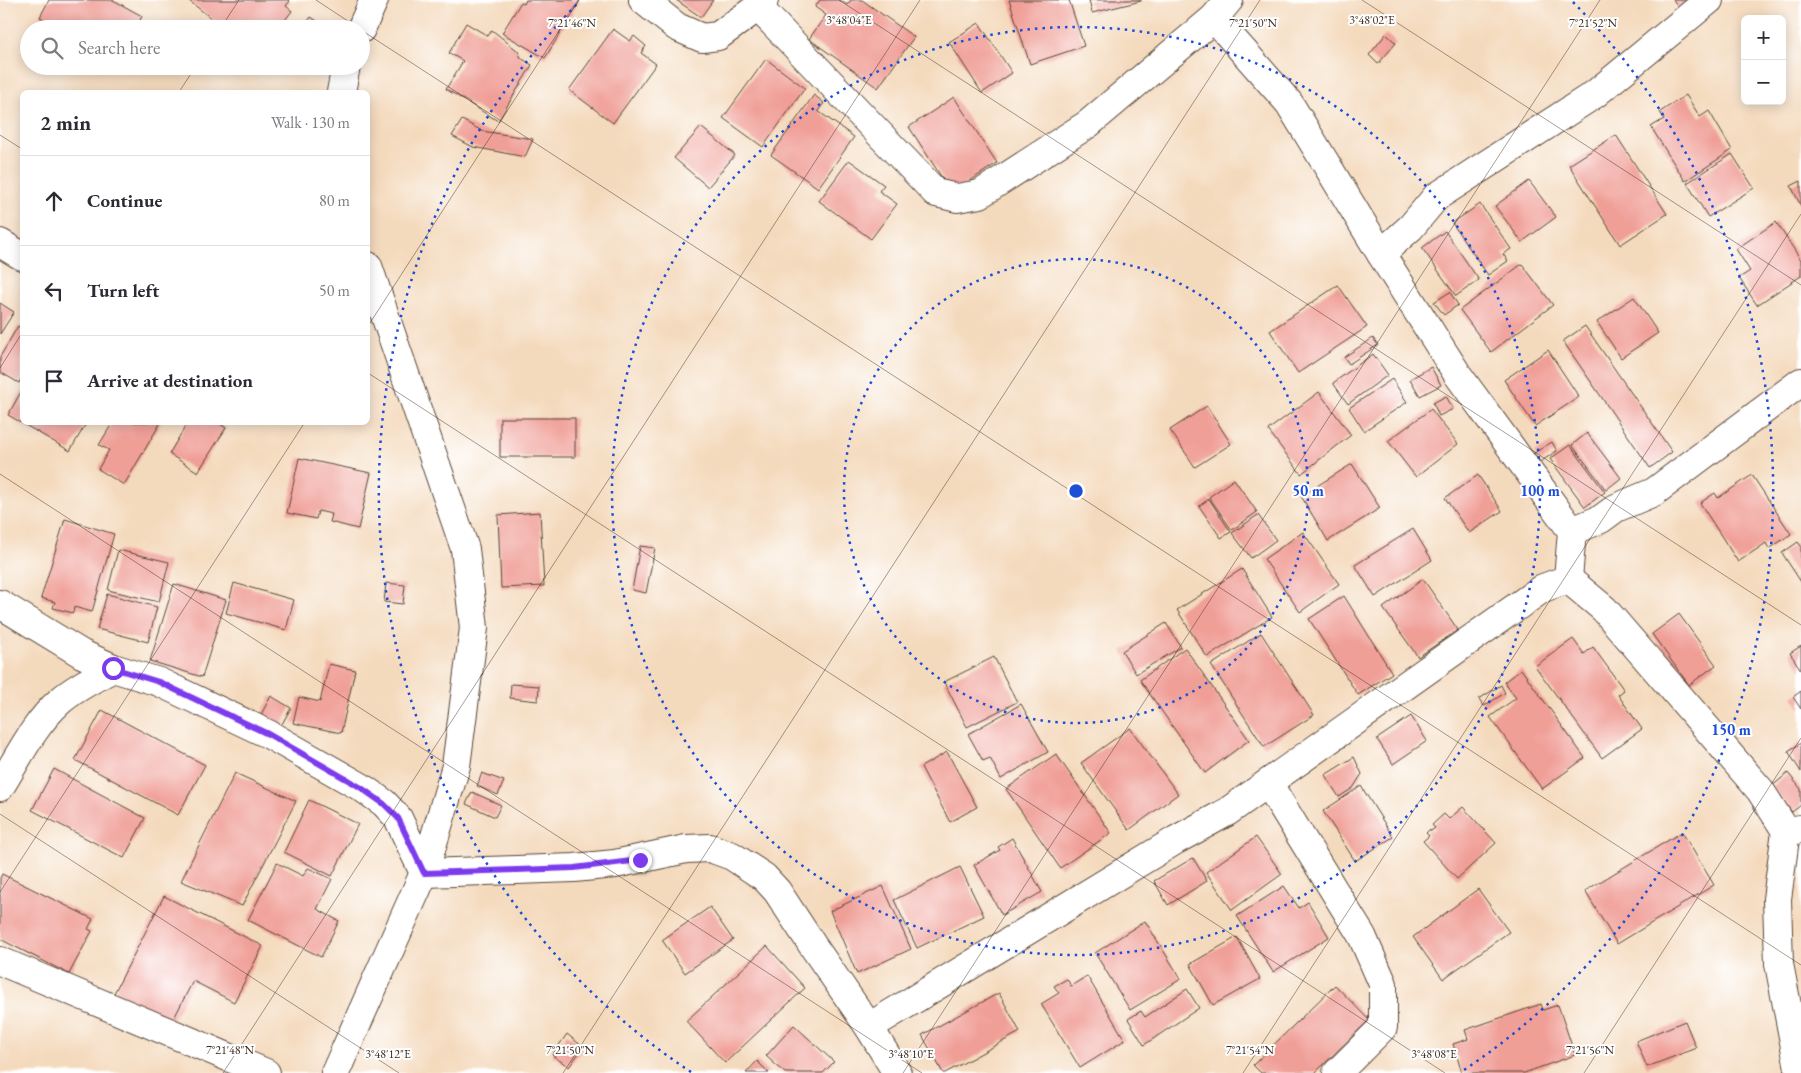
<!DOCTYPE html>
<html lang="en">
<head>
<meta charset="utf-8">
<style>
  :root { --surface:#fff; --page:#f2f2f3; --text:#2b2b33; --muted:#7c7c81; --line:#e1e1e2 }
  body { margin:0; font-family:"EB Garamond",serif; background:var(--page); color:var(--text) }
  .controls { position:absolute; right:15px; top:15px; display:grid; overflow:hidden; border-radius:8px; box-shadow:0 2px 12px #0003 }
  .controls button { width:45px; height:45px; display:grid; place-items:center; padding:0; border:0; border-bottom:1px solid var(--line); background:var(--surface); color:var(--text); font:25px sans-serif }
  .stop { position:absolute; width:15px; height:15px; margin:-11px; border:4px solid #7c3aed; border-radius:50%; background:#fff }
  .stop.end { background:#7c3aed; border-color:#fff; box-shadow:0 1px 5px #0008 }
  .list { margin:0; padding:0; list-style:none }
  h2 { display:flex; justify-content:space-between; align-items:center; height:65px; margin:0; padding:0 20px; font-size:21px }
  h2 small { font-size:16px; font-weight:400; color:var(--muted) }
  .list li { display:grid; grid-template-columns:32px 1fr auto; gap:15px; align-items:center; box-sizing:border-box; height:90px; padding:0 20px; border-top:1px solid var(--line) }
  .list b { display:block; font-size:19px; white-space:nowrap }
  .list em { font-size:16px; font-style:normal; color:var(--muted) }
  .icon { flex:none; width:28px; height:28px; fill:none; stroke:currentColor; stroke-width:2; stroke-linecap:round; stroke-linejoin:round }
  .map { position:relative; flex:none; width:1801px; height:1073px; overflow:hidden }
  .search { position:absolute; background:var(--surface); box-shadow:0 2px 12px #0003; left:20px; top:20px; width:350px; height:55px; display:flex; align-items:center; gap:12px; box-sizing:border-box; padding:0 18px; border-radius:28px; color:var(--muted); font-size:19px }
  .panel { position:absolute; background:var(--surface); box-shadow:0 2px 12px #0003; left:20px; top:90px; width:350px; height:335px; border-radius:8px }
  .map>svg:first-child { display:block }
  .building { fill:#f09f97 }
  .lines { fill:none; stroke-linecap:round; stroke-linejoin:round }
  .street-casing { stroke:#574436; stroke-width:30 }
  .street { stroke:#fff; stroke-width:28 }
  .route { stroke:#7c3aed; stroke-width:6 }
  .ticks { fill:none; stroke:#3b2a1e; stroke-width:1; stroke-opacity:0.45 }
  .ring { fill:none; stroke:#1d4ed8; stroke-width:2.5; stroke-dasharray:2.5 5 }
  .ticks-label { font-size:12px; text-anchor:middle; fill:#3b2a1e; stroke:#fff; stroke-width:4; stroke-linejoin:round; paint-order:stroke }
  .centre { fill:#1d4ed8; stroke:#fff; stroke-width:2.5 }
  .ring-label { font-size:15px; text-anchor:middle; font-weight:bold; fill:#1d4ed8; stroke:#fff; stroke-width:4; stroke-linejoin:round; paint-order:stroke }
</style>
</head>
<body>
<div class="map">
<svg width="1801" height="1073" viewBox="0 0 1801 1073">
  <rect width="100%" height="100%" fill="#fff"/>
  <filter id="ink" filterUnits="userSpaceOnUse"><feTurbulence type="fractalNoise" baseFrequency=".02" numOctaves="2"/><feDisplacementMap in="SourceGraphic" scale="10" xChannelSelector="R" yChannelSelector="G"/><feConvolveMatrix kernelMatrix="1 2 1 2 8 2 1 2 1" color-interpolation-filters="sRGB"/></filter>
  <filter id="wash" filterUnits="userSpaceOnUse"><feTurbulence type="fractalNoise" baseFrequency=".0096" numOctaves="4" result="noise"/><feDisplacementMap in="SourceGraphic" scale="20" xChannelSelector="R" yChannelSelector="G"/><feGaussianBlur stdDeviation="1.12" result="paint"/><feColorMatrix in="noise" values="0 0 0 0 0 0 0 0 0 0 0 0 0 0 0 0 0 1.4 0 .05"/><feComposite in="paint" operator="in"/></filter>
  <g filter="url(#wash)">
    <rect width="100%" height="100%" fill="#f4dabd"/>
    <g id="blocks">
      <g class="building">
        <polygon points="49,0 113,0 142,16 136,29 62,29 40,17"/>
        <polygon points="188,0 289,0 290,1 286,6 292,11 278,29 225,29"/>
        <polygon points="526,0 580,0 545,58 502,33 521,2 524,4"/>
        <polygon points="676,0 713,0 701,17"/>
        <polygon points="820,0 839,0 847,5 851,0 862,0 914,37 878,88 809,39 826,15 815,7"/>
        <polygon points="1009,0 1069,0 1084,46 1030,64"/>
        <polygon points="1089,0 1141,0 1141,1 1092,13"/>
        <polygon points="1673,0 1696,0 1682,11"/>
        <polygon points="311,17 329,29 302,29"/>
        <polygon points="466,23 488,36 492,30 518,51 521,58 532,65 498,121 446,89 463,61 449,53"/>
        <polygon points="979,23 1012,73 982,93 949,42"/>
        <polygon points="613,29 630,41 634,36 646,46 641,53 656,64 613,123 569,90"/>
        <polygon points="1386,34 1396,43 1378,64 1369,55"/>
        <polygon points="766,59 805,88 763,147 723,118"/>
        <polygon points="814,95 824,103 818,111 854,137 818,188 771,155"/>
        <polygon points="1686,95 1700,117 1709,111 1732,150 1685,181 1651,127 1664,119 1660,112"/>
        <polygon points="954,97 997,163 952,193 909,127"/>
        <polygon points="462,120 482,131 533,139 525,157 473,147 452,136"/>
        <polygon points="701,127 735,155 708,187 674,158"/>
        <polygon points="1616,135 1667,214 1620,245 1569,165"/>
        <polygon points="1732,154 1754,188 1708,217 1687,183"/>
        <polygon points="849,160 884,185 879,191 897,204 871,239 819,201"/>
        <polygon points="1529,181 1556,217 1522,242 1495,206"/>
        <polygon points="1801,181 1801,206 1791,186"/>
        <polygon points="1480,204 1511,249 1503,254 1508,261 1488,275 1452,223"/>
        <polygon points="1776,222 1801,260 1801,276 1757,305 1739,278 1750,271 1736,249"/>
        <polygon points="1445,231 1479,280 1456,296 1422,248"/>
        <polygon points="1522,264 1553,305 1491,352 1460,310"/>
        <polygon points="1338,285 1367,327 1298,373 1270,331"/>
        <polygon points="1450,292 1458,305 1444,315 1434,302"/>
        <polygon points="1634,297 1658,333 1621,358 1597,322"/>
        <polygon points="0,303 14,312 0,334"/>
        <polygon points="18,326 22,328 22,377 19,383 0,372 0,357"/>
        <polygon points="1585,326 1672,452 1650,468 1563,341"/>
        <polygon points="1373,338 1378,345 1349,364 1344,357"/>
        <polygon points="1548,350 1579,397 1535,426 1504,380"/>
        <polygon points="1373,354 1388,375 1348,404 1333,383"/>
        <polygon points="1431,367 1441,385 1420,396 1410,379"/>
        <polygon points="1392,379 1407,402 1364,431 1349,408"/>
        <polygon points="22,390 22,422 87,422 70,451 8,415"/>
        <polygon points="1319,392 1351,435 1301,474 1268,430"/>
        <polygon points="1446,396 1453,409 1439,416 1433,403"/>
        <polygon points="1207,406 1231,444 1195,467 1170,430"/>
        <polygon points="1431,409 1458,444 1416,477 1388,441"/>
        <rect x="500" y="418" width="75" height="39"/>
        <polygon points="113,422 161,422 124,485 98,469 109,450 99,445"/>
        <polygon points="188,422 217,422 226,428 198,472 169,454"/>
        <polygon points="1587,433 1621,478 1606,490 1572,445"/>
        <polygon points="1552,442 1557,451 1540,462 1534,453"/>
        <polygon points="1570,445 1605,492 1585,507 1550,459"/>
        <polygon points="299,458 371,473 358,529 330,522 332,514 318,511 316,519 287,513"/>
        <polygon points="1352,464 1380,508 1328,541 1301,496"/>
        <polygon points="1478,475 1502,511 1469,533 1445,498"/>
        <polygon points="1752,475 1791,534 1769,549 1766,543 1738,562 1700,503 1715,493 1718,498"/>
        <polygon points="1234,479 1257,512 1232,530 1209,497"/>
        <polygon points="1209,499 1231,532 1221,538 1199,506"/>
        <polygon points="540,512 544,586 501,588 498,515"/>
        <polygon points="1258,515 1276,540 1251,558 1232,533"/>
        <polygon points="65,519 114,534 92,612 74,607 73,613 53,608 55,602 41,598"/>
        <polygon points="1413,529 1432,560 1375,597 1355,565"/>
        <polygon points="1303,532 1339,584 1300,612 1264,559"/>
        <polygon points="1798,542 1801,546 1801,582 1782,553"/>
        <polygon points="640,546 655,548 646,593 632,590"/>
        <polygon points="118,550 169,562 159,602 108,590"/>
        <polygon points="1242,569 1272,617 1207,657 1177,610"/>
        <polygon points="1423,579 1458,630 1418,657 1383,608"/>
        <polygon points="234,583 294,600 286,630 226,613"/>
        <polygon points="386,583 405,585 403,604 384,602"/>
        <polygon points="174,584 226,600 202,677 150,661"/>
        <polygon points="107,594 157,607 148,642 97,629"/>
        <polygon points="1344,596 1392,673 1358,695 1309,619"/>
        <polygon points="1679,614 1716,665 1689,685 1652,634"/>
        <polygon points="1166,623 1181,647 1136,674 1122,651"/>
        <polygon points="1261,633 1314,715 1264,747 1211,665"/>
        <polygon points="1573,639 1584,654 1593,647 1624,690 1618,695 1642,729 1602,758 1535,666"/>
        <polygon points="1801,646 1801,670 1790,653"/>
        <polygon points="1185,648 1249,740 1205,773 1140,680"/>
        <polygon points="994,657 1017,702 967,727 944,682"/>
        <polygon points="329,664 355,670 341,733 293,723 299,697 320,702"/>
        <polygon points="1521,669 1585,758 1542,789 1490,717 1516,698 1504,682"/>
        <polygon points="511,684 539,686 538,701 510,698"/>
        <polygon points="1501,685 1505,693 1484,706 1479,699"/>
        <polygon points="1801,691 1801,709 1793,697"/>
        <polygon points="271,696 291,708 278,731 258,720"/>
        <polygon points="1021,704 1048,752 1001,779 990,758 983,761 968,734"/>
        <polygon points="102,710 205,765 178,815 75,760"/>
        <polygon points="1411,716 1427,741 1393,764 1377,739"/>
        <polygon points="1130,728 1178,794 1129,830 1081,763"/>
        <polygon points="1801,743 1801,772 1788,751"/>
        <polygon points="947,752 977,807 950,822 921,767"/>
        <polygon points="1056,754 1111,833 1060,868 1006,789"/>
        <polygon points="1354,757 1362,774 1353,788 1339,797 1325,775"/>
        <polygon points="54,769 145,818 124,858 32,810"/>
        <polygon points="235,773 296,801 242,906 181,881"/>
        <polygon points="482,773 504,781 498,795 477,786"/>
        <polygon points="1788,773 1801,789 1801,805 1792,812 1771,787"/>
        <polygon points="1361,786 1393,837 1355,861 1323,811"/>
        <polygon points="472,792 501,805 495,817 466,804"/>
        <polygon points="309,800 358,824 332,876 284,852"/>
        <polygon points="1463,807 1496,843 1457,879 1423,841 1429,836 1426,833 1430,829 1431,831 1435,828 1432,825 1444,814 1449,819"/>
        <polygon points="1682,832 1714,885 1617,944 1585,891"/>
        <polygon points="1256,837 1282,874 1232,910 1206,872"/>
        <polygon points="1012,838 1042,892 1002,915 974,865 1000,850 998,847"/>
        <polygon points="1193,858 1207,881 1168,905 1154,881"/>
        <polygon points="277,863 303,876 308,868 332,879 317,909 339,921 321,957 248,920"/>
        <polygon points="960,867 984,916 917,948 894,900"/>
        <polygon points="2,874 93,919 88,929 92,931 69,974 0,939 0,878"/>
        <polygon points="883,886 911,949 857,974 830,911"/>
        <polygon points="1284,886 1299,908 1308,902 1329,937 1273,972 1237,916"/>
        <polygon points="1478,889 1509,932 1443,979 1413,937"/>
        <polygon points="164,896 263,946 234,1002 193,981 170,1026 112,997"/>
        <polygon points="710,907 733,940 685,973 662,940"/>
        <polygon points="1145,921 1181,979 1130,1010 1095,953"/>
        <polygon points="1237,937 1260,979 1213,1005 1190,964"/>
        <polygon points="767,946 805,988 725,1063 686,1021"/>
        <polygon points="1087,976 1125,1040 1080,1068 1041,1004 1059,993 1054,986 1067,979 1071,986"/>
        <polygon points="1335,985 1369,1020 1315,1073 1261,1073 1253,1065"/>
        <polygon points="1187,989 1199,1008 1144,1045 1128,1019 1141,1011 1145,1017"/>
        <polygon points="999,993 1020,1032 945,1073 943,1073 922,1035"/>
        <polygon points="1541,1004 1543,1010 1558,1005 1575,1055 1524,1073 1462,1073 1453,1044 1468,1039 1465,1030"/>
        <polygon points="1685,1021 1696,1048 1647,1067 1636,1041"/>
        <polygon points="794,1025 834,1062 823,1073 785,1073 766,1056"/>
        <polygon points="567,1034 583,1047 569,1067 552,1055"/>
        <polygon points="757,1061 769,1073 746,1073"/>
      </g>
    </g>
  </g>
  <g filter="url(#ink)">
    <use href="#blocks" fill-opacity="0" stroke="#574436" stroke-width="1"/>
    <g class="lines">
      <g class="street-casing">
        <g id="street">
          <polyline points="643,0 677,27 702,38 718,36 758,7 764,0"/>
          <polyline points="758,7 936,193 957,198 980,194 1088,124 1214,18 1229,0"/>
          <polyline points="1214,18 1289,103 1381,254"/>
          <polyline points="361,29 374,0"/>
          <polyline points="341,92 346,66"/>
          <polyline points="0,243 22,256"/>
          <polyline points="1572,531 1601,519 1616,508 1654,492 1801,382"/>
          <polyline points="1568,579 1572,531 1458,375 1381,254 1411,227 1436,197 1595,94 1709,0"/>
          <polyline points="0,604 82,654 113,668 159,682 268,734 361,787 384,803 398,818 424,873 574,868 615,864 686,849 710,848 732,856 764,877 777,891 813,946 869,1027 1176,840 1227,812 1543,588 1568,579 1604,609 1760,790 1786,831 1801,829"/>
          <polyline points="1268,783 1362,936 1383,984 1383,1027 1337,1073"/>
          <path d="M 0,787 C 18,758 34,724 60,701 C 76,687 95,678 113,668"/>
          <polyline points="1786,831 1777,899 1779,964 1800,1073"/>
          <polyline points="0,961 266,1073"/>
          <polyline points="869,1027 897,1073"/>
          <polyline points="335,1073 424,873 456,766 474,628 465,549 368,266"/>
        </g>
      </g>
      <use href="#street" class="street"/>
    </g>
  </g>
  <g class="lines" filter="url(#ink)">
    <polyline class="route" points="113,668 159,682 268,734 360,787 384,804 398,818 424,873 574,868 640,860"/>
  </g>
  <path class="ticks" d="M 316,0 L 360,29M 839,0 L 1801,625M 1362,0 L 1801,285M 220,29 L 239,0M 361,30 L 1801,965M 179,92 L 196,66M 0,135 L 22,149M 368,326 L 579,0M 0,368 L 22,333M 368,373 L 1445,1073M 0,474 L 922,1073M 0,814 L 399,1073M 0,892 L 305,422M 223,1073 L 920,0M 563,1073 L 1260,0M 903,1073 L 1600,0M 1243,1073 L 1801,214M 1584,1073 L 1801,738"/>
  <g class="ring">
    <circle cx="1076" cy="491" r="232"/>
    <circle cx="1076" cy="491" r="464"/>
    <path d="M691 1072A697 697 0 0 1 579 2M1573 2A697 697 0 0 1 1461 1072"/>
  </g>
  <g class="ticks-label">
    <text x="849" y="24">3°48'04"E</text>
    <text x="1372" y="24">3°48'02"E</text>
    <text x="572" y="27">7°21'46"N</text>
    <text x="1253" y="27">7°21'50"N</text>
    <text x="1593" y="27">7°21'52"N</text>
    <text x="230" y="1054">7°21'48"N</text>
    <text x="570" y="1054">7°21'50"N</text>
    <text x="1250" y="1054">7°21'54"N</text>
    <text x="1590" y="1054">7°21'56"N</text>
    <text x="388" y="1058">3°48'12"E</text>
    <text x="911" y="1058">3°48'10"E</text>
    <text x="1434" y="1058">3°48'08"E</text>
  </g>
  <circle cx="1076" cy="491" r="8" class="centre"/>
  <g class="ring-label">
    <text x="1308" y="496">50 m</text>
    <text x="1540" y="496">100 m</text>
    <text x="1731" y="735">150 m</text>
  </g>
</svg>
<div class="controls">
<button>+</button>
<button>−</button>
</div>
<div class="stop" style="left:113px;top:668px"></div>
<div class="stop end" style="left:640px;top:860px"></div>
<div class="search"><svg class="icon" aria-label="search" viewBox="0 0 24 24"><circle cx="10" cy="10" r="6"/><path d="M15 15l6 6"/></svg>Search here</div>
<section class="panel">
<h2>2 min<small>Walk · 130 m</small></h2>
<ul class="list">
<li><svg class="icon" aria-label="ahead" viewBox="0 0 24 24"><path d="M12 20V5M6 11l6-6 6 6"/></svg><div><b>Continue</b></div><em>80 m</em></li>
<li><svg class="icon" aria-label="left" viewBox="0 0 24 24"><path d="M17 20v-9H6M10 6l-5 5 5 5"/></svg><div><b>Turn left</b></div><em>50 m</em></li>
<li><svg class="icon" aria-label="arrive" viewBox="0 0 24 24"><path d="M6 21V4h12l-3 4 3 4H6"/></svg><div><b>Arrive at destination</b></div></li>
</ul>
</section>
</div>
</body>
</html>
